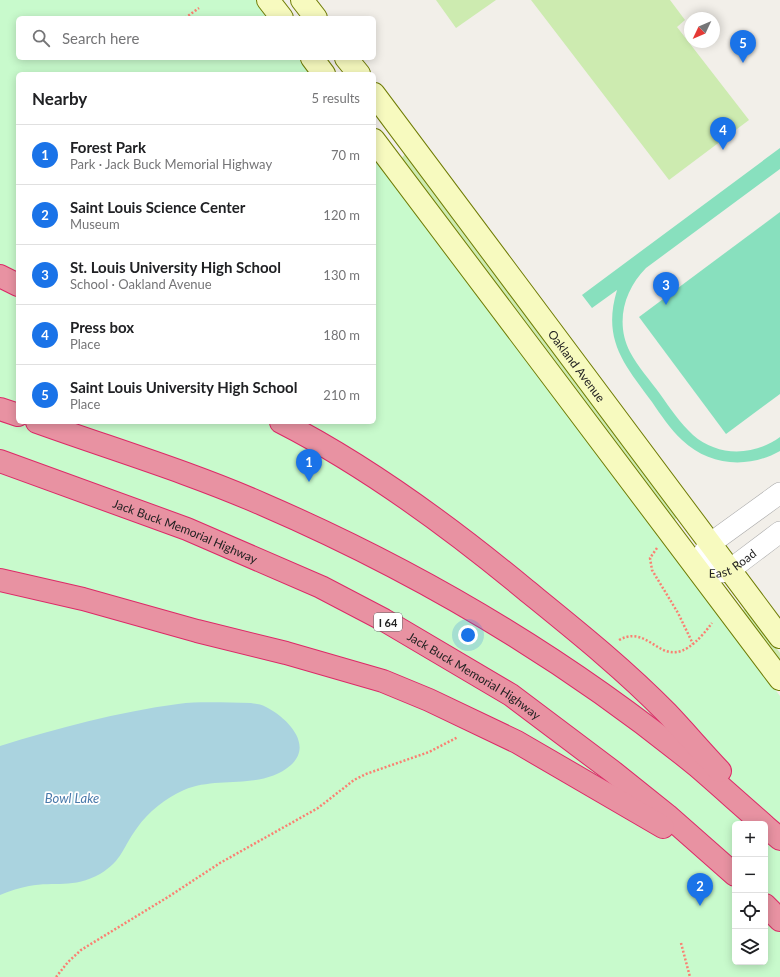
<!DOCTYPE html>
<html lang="en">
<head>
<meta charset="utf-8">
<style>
  :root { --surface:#fff; --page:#f6f6f6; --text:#202124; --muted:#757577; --line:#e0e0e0; --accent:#1a73e8 }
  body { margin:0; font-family:Lato,sans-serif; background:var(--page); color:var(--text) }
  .controls { position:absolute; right:12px; bottom:12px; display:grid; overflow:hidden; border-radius:6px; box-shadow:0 2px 10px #0003 }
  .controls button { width:36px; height:36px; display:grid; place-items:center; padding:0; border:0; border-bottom:1px solid var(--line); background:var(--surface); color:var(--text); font:20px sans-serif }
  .compass { position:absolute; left:684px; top:12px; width:36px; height:36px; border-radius:50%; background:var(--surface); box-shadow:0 2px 10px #0003; rotate:226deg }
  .you { position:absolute; left:468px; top:635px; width:14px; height:14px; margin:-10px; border:3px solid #fff; border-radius:50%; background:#1a73e8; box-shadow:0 0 0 6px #1a73e833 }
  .badge { display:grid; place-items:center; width:26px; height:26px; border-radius:50%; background:var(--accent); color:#fff; font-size:13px; font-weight:700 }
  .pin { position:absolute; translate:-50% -33px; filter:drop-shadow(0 1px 2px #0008) }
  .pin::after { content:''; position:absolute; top:21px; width:14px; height:12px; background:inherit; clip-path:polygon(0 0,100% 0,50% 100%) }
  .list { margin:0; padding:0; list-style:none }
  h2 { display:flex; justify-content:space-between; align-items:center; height:52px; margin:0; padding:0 16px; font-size:17px }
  h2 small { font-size:13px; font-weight:400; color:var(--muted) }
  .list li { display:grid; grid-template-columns:26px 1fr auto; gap:12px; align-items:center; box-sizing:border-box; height:60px; padding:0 16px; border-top:1px solid var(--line) }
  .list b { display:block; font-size:15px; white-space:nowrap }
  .list p { margin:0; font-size:13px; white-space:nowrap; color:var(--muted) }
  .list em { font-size:13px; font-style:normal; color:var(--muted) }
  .icon { flex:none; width:22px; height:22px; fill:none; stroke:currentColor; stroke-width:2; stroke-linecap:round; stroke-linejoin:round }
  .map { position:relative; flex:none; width:780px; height:977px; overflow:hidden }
  .search { position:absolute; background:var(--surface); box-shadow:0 2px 10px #0003; left:16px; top:16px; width:360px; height:44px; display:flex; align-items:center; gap:10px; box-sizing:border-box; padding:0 14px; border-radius:6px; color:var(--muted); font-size:15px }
  .panel { position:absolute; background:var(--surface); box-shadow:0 2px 10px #0003; left:16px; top:72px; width:360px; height:352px; border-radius:6px }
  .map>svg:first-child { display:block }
  .grass { fill:#cdebb0 }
  .park { fill:#c8facc; fill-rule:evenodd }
  .pitch { fill:#88e0be }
  .water { fill:#aad3df }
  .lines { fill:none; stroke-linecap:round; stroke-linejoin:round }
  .street-casing { stroke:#a9a9a9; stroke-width:22 }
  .secondary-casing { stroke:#707d05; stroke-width:24 }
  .highway-casing { stroke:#dc2a67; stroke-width:24 }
  .path { stroke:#fa8072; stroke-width:2.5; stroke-dasharray:2 2; stroke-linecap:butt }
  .street { stroke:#fff; stroke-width:21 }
  .secondary { stroke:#f7fabf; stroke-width:22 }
  .highway { stroke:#e892a2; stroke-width:22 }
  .labels { text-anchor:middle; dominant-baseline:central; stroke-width:3.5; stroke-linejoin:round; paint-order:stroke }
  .shield { fill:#fff; stroke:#646464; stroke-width:1 }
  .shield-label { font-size:11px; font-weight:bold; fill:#222 }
  .street-label { font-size:12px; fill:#222; stroke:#fff }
  .water-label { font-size:13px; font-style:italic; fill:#4a7aab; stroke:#fff }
</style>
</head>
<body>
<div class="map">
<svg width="780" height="977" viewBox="0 0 780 977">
  <rect width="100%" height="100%" fill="#f2efe9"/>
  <g class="grass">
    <polygon points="436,0 496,0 456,28"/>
    <polygon points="531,0 670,0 685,20 677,27 749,120 669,180"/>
    <polygon points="405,154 677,516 675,520 673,520 401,159"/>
    <polygon points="744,609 749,611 780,653 780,665 742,612"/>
  </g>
  <path class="park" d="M 0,0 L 258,0 L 271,18 L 18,18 L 18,58 L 301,58 L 313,74 L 18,74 L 18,422 L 374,422 L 374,156 L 780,696 L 780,977 L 0,977 ZM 735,824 L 765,824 L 765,962 L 735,962 Z"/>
  <g class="pitch">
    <path d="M 780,148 L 780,169 L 646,268 C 624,290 615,323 630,352 C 638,367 650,380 660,394 C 670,408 680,423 693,435 C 718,457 754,456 780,437 L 780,451 C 748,469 709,466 682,440 C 670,429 661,415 652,402 C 624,364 602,340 617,290 L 592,308 L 582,295 Z"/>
    <polygon points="780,212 780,394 726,434 639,317"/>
  </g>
  <path class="water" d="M 251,703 C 256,704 261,704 266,707 C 286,717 314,744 291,765 C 261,791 218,775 184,790 C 166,798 148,812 137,828 C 122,848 123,860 100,874 C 73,889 55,881 29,886 C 19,888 9,891 0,895 L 0,746 C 58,728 118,712 178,704 C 202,701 227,703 251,703 Z"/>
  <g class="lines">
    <g class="street-casing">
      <g id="street">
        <path id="s1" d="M 780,493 L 711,543 C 703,551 701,560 699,572 C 711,573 720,574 731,569 L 780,532"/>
      </g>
    </g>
    <g class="secondary-casing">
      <g id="secondary">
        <polyline points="268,0 282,18"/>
        <polyline points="302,0 316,18"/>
        <polyline points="312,58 324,74"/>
        <polyline points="346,58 359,74"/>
        <path id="s2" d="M 374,94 L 780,637"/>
        <polyline points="374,140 780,679"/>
      </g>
    </g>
    <g class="highway-casing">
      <g id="highway">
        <polyline points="0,276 18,285"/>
        <polyline points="0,409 18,415"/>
        <path d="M 37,422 C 112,449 189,472 262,504 C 417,571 566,659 697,766 C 719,785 741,805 763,824"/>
        <path d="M 281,422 C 369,467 450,527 526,590 C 574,629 623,668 667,713 C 685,732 702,752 720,771"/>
        <path id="s3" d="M 0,461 L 187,529 L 321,587 L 384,620 L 511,695 L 612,771 L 667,815 L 735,875"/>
        <polyline points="0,580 83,599 197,631 286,653 383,681 429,700 517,742 663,827"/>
        <polyline points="765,826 780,839"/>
        <polyline points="765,905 780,920"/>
      </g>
    </g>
    <g class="path">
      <polyline points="185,18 199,8"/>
      <polyline points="657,548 650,558 652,570 678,613 693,644"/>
      <path d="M 619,640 C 656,620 663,689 712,623"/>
      <polyline points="681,943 690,977"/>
      <polyline points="56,977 68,962 81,950 168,897 220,863 318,808 354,780 366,774 429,752 458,737"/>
    </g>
    <use href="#street" class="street"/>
    <use href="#secondary" class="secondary"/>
    <use href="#highway" class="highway"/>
  </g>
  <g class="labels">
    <rect class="shield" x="374" y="613" width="28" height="18" rx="3"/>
    <g class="shield-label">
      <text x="388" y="622">I 64</text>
    </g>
    <g class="street-label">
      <text stroke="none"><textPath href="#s2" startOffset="339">Oakland Avenue</textPath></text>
      <text stroke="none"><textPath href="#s3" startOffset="198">Jack Buck Memorial Highway</textPath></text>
      <text stroke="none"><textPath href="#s1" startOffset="153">East Road</textPath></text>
      <text stroke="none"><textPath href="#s3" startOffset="522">Jack Buck Memorial Highway</textPath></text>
    </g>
    <g class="water-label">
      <text x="72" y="798">Bowl Lake</text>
    </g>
  </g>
</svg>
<div class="controls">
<button>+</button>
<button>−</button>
<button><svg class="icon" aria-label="locate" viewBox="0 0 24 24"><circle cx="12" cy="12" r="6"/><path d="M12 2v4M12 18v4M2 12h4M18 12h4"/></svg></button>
<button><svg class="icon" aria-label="layers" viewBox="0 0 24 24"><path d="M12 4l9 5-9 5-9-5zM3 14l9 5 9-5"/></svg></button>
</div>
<svg class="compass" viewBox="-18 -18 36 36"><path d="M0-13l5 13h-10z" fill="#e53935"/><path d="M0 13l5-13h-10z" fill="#757577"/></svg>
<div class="you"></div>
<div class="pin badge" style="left:309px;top:482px">1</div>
<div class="pin badge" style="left:700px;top:906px">2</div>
<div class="pin badge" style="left:666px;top:305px">3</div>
<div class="pin badge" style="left:723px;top:150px">4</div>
<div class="pin badge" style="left:743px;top:63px">5</div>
<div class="search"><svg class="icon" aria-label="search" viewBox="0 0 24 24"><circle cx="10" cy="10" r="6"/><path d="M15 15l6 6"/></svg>Search here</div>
<section class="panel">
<h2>Nearby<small>5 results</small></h2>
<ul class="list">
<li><span class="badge">1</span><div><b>Forest Park</b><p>Park · Jack Buck Memorial Highway</p></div><em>70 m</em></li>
<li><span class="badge">2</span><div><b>Saint Louis Science Center</b><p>Museum</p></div><em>120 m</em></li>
<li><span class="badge">3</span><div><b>St. Louis University High School</b><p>School · Oakland Avenue</p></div><em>130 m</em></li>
<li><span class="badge">4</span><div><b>Press box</b><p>Place</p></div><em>180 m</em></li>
<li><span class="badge">5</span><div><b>Saint Louis University High School</b><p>Place</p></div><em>210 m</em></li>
</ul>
</section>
</div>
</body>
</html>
